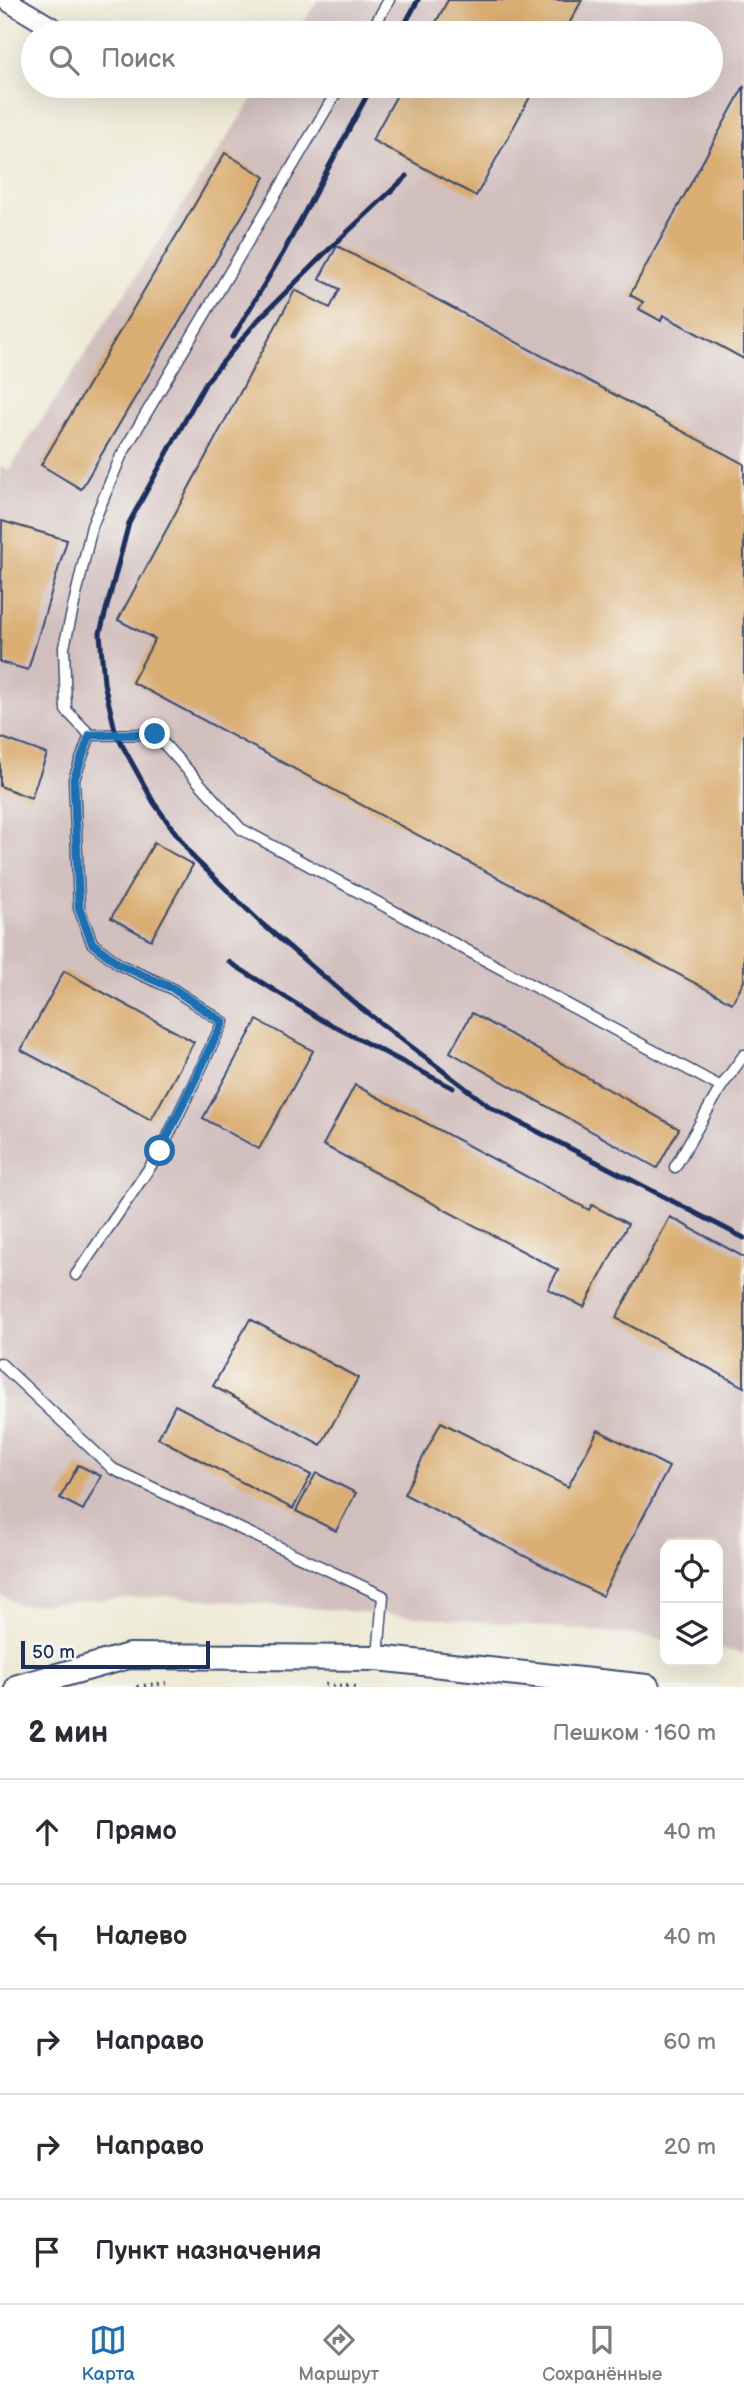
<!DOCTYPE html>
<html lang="ru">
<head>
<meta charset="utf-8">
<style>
  :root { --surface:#fff; --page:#f7f7f7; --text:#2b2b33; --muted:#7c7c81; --line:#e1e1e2; --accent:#1f6fb2 }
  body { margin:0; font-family:"Balsamiq Sans",sans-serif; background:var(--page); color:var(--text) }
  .controls { position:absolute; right:21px; bottom:21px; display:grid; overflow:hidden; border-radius:14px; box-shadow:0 7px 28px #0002 }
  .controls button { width:63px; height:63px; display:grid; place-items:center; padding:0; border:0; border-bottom:2px solid var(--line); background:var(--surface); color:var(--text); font:35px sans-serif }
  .scale { position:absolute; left:21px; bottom:18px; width:189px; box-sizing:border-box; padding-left:7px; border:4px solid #1b2f5e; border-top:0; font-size:19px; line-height:24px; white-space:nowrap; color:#1b2f5e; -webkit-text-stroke:5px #f6f6f2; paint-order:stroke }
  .stop { position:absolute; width:21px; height:21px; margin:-16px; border:5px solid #1f6fb2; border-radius:50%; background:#fff }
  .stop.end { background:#1f6fb2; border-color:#fff; box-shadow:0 2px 7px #0008 }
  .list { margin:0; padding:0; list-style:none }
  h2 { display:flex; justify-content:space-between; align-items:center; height:91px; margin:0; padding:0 28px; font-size:30px }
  h2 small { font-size:23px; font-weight:400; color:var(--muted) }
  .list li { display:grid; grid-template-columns:46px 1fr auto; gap:21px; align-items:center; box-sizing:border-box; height:105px; padding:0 28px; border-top:2px solid var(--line) }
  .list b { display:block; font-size:26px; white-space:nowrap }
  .list em { font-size:23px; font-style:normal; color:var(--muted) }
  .icon { flex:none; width:38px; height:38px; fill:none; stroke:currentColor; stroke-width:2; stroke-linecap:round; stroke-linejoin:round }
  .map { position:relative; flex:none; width:744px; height:1687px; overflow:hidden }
  .search { position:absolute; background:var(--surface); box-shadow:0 7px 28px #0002; left:21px; right:21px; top:21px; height:77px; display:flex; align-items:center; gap:18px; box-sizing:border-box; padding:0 24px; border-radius:38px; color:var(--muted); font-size:26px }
  .sheet { height:616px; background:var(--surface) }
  nav { display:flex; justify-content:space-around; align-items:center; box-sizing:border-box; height:98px; border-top:2px solid var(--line); background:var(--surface); font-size:19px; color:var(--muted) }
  nav a { display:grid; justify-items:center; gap:4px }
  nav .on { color:var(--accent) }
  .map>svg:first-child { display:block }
  .industrial { fill:#d1bfbe }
  .building { fill:#daae73 }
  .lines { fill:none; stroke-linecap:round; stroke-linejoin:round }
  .service-casing { stroke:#3b4b70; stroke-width:13 }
  .minor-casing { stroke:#3b4b70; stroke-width:23 }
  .tertiary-casing { stroke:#3b4b70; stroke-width:28 }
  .path { stroke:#3b4b70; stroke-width:4.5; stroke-dasharray:2 5; stroke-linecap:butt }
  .service { stroke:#fff; stroke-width:10 }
  .minor { stroke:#fff; stroke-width:19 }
  .tertiary { stroke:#fff; stroke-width:24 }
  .rail { stroke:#1b2f5e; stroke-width:5 }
  .route { stroke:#1f6fb2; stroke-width:9 }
</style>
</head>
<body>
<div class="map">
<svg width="744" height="1687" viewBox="0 0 744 1687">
  <rect width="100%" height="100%" fill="#f6f6f2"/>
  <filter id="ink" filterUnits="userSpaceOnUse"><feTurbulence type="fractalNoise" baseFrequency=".0143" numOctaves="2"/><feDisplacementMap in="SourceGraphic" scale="14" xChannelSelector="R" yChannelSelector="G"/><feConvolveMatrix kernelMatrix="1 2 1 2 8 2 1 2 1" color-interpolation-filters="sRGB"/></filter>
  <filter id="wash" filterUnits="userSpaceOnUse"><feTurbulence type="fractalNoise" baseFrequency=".00686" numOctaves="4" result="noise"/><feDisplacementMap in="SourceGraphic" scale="28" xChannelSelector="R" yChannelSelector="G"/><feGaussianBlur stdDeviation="1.57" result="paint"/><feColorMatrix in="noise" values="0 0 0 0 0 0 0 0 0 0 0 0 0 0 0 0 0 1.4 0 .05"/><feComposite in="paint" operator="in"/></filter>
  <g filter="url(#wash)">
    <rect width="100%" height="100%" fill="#eeead5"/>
    <polygon class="industrial" points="318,0 744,0 744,1653 718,1649 718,1545 665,1545 665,1640 628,1634 165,1596 20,1605 0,1594 0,466 9,470 261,86 711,86 711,33 296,33"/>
    <g id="blocks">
      <g class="building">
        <polygon points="448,0 582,0 564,33 430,33"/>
        <polygon points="402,86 536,86 476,196 372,140"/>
        <polygon points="744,86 744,359 663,315 661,321 639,309 643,302 630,295"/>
        <polygon points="225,153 265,177 81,489 41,465"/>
        <polygon points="337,246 744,464 744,981 732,1003 132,682 155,639 118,620 295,290 330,308 340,289 319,279"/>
        <polygon points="2,521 67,540 28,670 0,662"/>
        <polygon points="0,737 47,754 31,798 0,786"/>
        <polygon points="154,843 193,865 151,940 111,918"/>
        <polygon points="64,971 194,1042 151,1120 21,1050"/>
        <polygon points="472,1013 679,1129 657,1168 450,1052"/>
        <polygon points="257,1020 313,1051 259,1149 203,1118"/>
        <polygon points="355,1085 589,1210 592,1205 628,1224 584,1307 548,1289 558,1270 323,1145"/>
        <polygon points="670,1217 744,1257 744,1387 616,1318"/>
        <polygon points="250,1319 358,1378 321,1445 213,1386"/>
        <polygon points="175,1405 311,1475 293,1509 158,1438"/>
        <polygon points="441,1422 568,1487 598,1430 669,1467 602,1596 404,1494"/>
        <polygon points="78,1465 101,1476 83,1510 60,1498"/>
        <polygon points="316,1473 356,1493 336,1531 296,1511"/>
      </g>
    </g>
  </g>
  <g filter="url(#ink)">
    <use href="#blocks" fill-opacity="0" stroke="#3b4b70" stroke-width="2"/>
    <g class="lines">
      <g class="service-casing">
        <g id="service">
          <polyline points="370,33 389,0"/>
          <polyline points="340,86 121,456 92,526 64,647 66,710 90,735 155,734 241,829 721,1087"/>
          <polyline points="675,1167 721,1087 744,1055"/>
          <polyline points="76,1275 161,1151 223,1022 171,988 120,965 92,943 79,908 74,779 90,735"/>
          <polyline points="0,1363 113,1469 383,1596 378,1657"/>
        </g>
      </g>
      <g class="minor-casing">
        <polyline id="minor" points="6,0 61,33"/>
      </g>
      <g class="tertiary-casing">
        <polyline id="tertiary" points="18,1687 129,1656 377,1658 647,1687"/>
      </g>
      <g class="path">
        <polyline points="325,1685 359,1687"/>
        <polyline points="137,1687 166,1683"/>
      </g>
      <use href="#service" class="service"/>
      <use href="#minor" class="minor"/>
      <use href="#tertiary" class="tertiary"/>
      <g class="rail">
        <polyline points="400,33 418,0"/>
        <polyline points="407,176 323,255 258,320 206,382 129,523 100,633 104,683 116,734 154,803 194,858 260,922 357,1005 490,1107 744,1238"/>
        <polyline points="233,337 283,253 372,86"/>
        <polyline points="229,962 322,1020 453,1088"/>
      </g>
    </g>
  </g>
  <g class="lines" filter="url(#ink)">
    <polyline class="route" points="155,734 90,735 74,779 79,908 92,943 120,965 172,988 223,1022 160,1151"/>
  </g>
</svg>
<div class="controls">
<button><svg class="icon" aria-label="locate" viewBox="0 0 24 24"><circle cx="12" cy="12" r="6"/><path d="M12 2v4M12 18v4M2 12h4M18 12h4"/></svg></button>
<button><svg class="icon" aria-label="layers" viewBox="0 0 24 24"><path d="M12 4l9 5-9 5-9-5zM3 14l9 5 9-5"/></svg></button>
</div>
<div class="scale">50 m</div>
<div class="stop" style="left:160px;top:1151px"></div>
<div class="stop end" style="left:155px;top:734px"></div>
<div class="search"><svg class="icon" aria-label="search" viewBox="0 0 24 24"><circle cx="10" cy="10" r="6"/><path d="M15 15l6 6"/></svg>Поиск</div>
</div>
<section class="sheet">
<h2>2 мин<small>Пешком · 160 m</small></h2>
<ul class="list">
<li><svg class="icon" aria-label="ahead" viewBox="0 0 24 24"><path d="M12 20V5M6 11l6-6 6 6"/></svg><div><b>Прямо</b></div><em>40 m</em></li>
<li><svg class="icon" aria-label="left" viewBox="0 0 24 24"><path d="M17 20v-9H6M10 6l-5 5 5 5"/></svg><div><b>Налево</b></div><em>40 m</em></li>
<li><svg class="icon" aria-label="right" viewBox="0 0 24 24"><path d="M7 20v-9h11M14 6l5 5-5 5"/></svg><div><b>Направо</b></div><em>60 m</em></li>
<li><svg class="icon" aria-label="right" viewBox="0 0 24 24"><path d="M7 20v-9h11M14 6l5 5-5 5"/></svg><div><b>Направо</b></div><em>20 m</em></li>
<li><svg class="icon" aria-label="arrive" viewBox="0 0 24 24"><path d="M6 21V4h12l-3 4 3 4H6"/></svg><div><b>Пункт назначения</b></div></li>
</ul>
</section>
<nav>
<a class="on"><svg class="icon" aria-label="map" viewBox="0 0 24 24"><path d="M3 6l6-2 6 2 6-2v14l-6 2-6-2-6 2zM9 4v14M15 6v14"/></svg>Карта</a>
<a><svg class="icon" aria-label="directions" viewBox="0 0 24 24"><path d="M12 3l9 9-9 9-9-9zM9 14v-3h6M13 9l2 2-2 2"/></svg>Маршрут</a>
<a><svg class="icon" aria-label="saved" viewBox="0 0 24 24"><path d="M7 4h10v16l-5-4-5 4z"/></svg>Сохранённые</a>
</nav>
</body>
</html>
